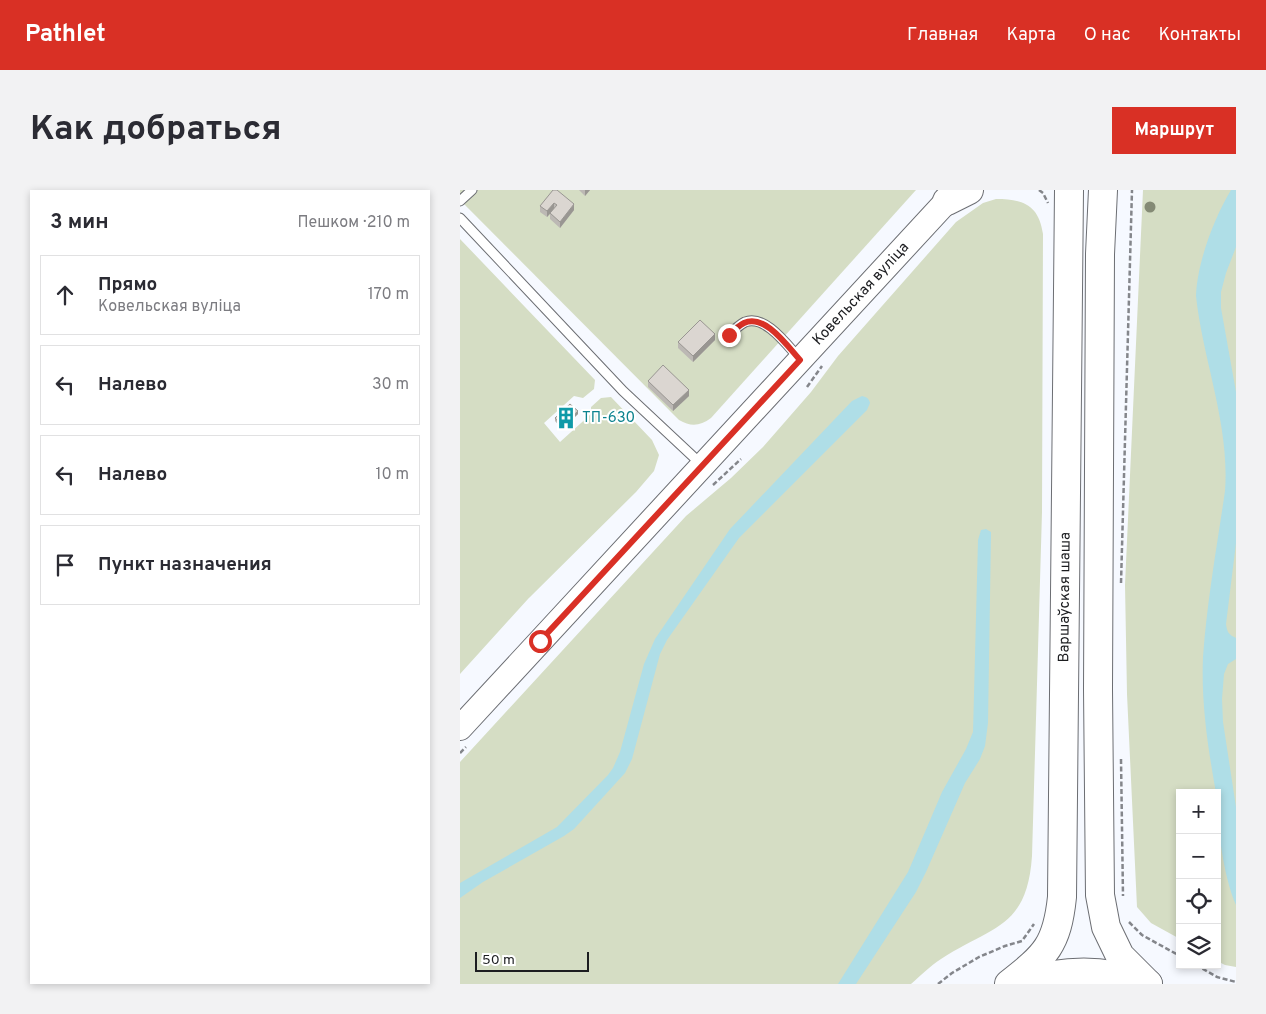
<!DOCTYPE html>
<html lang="ru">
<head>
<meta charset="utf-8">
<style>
  :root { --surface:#fff; --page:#f2f2f3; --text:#2b2b33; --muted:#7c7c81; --line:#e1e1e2; --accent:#d93025 }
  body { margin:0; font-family:Overpass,sans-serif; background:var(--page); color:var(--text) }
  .controls { position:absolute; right:15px; bottom:15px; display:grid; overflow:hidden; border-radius:0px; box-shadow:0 2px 8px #0003 }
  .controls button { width:45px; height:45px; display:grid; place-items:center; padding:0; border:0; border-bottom:1px solid var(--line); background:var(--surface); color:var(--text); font:25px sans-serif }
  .scale { position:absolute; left:15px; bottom:12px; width:114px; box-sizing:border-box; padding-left:5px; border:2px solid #1c1d20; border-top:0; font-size:14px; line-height:18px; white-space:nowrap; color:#1c1d20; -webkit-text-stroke:4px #fff; paint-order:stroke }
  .stop { position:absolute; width:15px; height:15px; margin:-11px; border:4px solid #d93025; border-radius:50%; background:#fff }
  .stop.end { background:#d93025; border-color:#fff; box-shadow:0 1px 5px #0008 }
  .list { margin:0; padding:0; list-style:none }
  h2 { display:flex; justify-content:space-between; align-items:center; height:65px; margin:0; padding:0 20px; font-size:21px }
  h2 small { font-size:16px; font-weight:400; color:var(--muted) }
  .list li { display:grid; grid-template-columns:32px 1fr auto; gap:15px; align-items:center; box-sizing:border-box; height:80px; margin:0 10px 10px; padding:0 10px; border:1px solid var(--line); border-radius:0px }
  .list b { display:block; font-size:19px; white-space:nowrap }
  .list p { margin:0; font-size:16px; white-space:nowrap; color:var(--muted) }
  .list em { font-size:16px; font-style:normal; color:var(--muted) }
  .icon { flex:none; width:28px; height:28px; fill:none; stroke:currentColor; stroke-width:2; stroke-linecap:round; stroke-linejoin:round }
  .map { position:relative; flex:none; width:776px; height:794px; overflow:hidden; border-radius:0px }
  header { display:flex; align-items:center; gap:30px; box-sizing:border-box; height:70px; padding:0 25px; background:var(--accent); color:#fff }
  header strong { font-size:24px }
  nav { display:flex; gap:28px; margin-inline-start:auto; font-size:18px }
  .intro { display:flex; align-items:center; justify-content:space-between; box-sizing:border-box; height:120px; padding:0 30px }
  h1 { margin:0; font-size:35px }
  .button { padding:12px 22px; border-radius:0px; background:var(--accent); color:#fff; font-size:18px; font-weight:700 }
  main { display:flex; gap:30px; padding:0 30px }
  aside { flex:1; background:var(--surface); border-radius:0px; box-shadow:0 2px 8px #0003 }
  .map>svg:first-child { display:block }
  .green { fill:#d5ddc4 }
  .water { fill:#afdee7 }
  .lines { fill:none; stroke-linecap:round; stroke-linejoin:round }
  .lane-casing { stroke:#6c6e73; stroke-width:11 }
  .secondary-casing { stroke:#6c6e73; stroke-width:26 }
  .highway-casing { stroke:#6c6e73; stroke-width:30 }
  .path { stroke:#84868b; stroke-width:2.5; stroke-dasharray:5 2.5; stroke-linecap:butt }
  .lane { stroke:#fff; stroke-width:9 }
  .secondary { stroke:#fff; stroke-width:24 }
  .highway { stroke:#fff; stroke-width:28 }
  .tree { fill:#848a75 }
  .wall { fill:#bcb8b4 }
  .shaded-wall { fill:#999692 }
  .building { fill:#dbd6d1; stroke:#999692 }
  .route { stroke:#d93025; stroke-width:6 }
  .labels { text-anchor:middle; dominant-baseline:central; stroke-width:4; stroke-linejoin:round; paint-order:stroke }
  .street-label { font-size:15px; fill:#1c1d20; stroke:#fff }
  .culture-label { font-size:15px; fill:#0d838f; stroke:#fff; text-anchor:start }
</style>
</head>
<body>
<header>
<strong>Pathlet</strong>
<nav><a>Главная</a><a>Карта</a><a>О нас</a><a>Контакты</a></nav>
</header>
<div class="intro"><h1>Как добраться</h1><a class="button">Маршрут</a></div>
<main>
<aside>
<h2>3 мин<small>Пешком · 210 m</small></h2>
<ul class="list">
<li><svg class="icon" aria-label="ahead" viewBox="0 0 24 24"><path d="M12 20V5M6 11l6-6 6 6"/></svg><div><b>Прямо</b><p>Ковельская вуліца</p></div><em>170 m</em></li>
<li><svg class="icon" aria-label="left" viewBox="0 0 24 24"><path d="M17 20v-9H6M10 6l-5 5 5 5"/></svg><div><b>Налево</b></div><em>30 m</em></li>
<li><svg class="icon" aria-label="left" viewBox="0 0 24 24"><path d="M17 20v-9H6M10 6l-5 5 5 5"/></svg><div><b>Налево</b></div><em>10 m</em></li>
<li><svg class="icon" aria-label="arrive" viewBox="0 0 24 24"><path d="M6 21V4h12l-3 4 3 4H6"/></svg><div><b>Пункт назначения</b></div></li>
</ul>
</aside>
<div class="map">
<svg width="776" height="794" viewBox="0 0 776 794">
  <rect width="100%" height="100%" fill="#f6f9ff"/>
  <g class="green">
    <path d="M 0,0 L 456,0 L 251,228 C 240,236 231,237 219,230 L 0,10 Z"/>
    <polygon points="683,0 776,0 776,777 765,775 757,771 757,603 720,603 720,749 691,733 677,717 667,504 665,395"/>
    <path d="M 536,9 C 563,9 579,15 583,44 L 582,322 L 572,666 C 567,739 532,736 481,769 C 470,776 460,786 451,794 L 0,794 L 0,572 L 226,326 L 271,288 L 303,257 L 351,202 L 378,166 L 496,32 L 523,13 Z"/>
    <polygon points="0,49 135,190 134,199 123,208 114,206 84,233 100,252 131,224 131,217 141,208 151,207 192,250 199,265 194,281 176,302 68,409 0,484"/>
  </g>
  <g class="water">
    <path d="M 771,0 L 776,0 L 776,57 L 766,83 L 761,102 L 761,118 L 776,202 L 776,353 L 766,434 C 767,442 769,445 776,448 L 776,469 L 768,474 L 764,484 L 762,509 L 763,532 L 776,617 L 776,715 C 763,685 757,635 757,603 L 756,603 C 748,558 741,513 743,467 C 747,411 757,356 765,301 C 770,235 743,171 736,106 C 737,73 754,28 771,0 Z"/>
    <path d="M 402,206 C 406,207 409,208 410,213 L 407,220 L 279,348 L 207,450 L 200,464 L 172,569 L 165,583 L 114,639 L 104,646 L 23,692 L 0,708 L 0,693 L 97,637 L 148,585 L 153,578 L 160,562 L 184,474 L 195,449 L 270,339 L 392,211 Z"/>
    <polygon points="526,339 531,342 531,345 528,533 525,556 520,569 505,593 466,682 456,702 396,794 378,794 448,682 482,602 506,559 513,542 518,350 521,340"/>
  </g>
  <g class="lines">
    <g class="lane-casing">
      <g id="lane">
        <polyline points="0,11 12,0"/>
        <polyline points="0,28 163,201 241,274"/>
        <path d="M 269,145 C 273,141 279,135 285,132 C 305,124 327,155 339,168"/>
      </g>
    </g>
    <g class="secondary-casing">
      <g id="secondary">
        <path id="s1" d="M 0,538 L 497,0"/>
      </g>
    </g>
    <g class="highway-casing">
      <g id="highway">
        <polyline points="643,0 640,64 638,499 640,705 646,737 660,766 688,794"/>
        <polyline points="487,11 509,0"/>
        <path id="s2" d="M 549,794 C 586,765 597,755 602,707 L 609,0"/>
        <path d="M 556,794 C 587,784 620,779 653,785 C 665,787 676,791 688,794"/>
      </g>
    </g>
    <g class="path">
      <polyline points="579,0 583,3 588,13"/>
      <polyline points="347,197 362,176"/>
      <polyline points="253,295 281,269"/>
      <polyline points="661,393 672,0"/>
      <polyline points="0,563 6,557"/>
      <polyline points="661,569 663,706"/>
      <polyline points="669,732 682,745 720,766"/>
      <polyline points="736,775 757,787 776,792"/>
      <polyline points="478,794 492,783 519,767 545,756 562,751 574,734"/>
    </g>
    <use href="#lane" class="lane"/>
    <use href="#secondary" class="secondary"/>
    <use href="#highway" class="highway"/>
  </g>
  <circle class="tree" cx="690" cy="17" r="5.5"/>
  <g class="wall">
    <polygon points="93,0 114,20 100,38 90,29 90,24 87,27 80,22 80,16"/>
    <polygon points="119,0 130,0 125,6"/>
    <polygon points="255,150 233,172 218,158 218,152"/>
    <polygon points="188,191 229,206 213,221 188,197"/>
    <polygon points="118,224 102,239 95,231 95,228"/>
  </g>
  <g class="shaded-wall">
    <polygon points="125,0 130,0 125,6"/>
    <polygon points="94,13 94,19 87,27 87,21"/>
    <polygon points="114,14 114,20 100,38 100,32"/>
    <polygon points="255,144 255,150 233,172 233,166"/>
    <polygon points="229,200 229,206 213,221 213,215"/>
    <polygon points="118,221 118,224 102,239 102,236"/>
  </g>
  <g class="building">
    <polygon points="93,0 97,0 114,14 100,32 90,23 97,15 94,13 87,21 80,16"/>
    <polygon points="240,130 255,144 233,166 218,152"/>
    <polygon points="203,175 229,200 213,215 188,191"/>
    <polygon points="110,214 118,221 102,236 95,228"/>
  </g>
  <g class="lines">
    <path class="route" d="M 80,451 L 340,170 C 328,157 305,123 284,133 C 278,136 273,141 269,145"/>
  </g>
  <defs>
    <g id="building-bare" transform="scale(1.725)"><path d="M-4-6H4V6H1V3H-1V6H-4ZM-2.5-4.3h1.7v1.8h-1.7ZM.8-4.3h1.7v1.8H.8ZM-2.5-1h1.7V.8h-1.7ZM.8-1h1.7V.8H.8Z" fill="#0f9aa8" stroke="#fff" stroke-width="2.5" paint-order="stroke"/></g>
  </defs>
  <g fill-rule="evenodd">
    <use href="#building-bare" x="106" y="228"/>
  </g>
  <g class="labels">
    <g class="street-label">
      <text stroke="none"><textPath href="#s1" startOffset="591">Ковельская вуліца</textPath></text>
      <text stroke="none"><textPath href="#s2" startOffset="406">Варшаўская шаша</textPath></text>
    </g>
    <g class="culture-label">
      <text x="122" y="228">ТП-630</text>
    </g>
  </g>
</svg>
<div class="controls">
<button>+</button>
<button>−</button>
<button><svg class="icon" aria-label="locate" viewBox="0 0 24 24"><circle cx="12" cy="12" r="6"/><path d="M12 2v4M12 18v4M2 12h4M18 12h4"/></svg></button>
<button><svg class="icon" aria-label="layers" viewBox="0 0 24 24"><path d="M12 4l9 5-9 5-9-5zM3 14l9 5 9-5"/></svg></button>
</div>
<div class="scale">50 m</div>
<div class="stop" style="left:80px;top:451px"></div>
<div class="stop end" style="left:269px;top:145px"></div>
</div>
</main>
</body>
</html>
